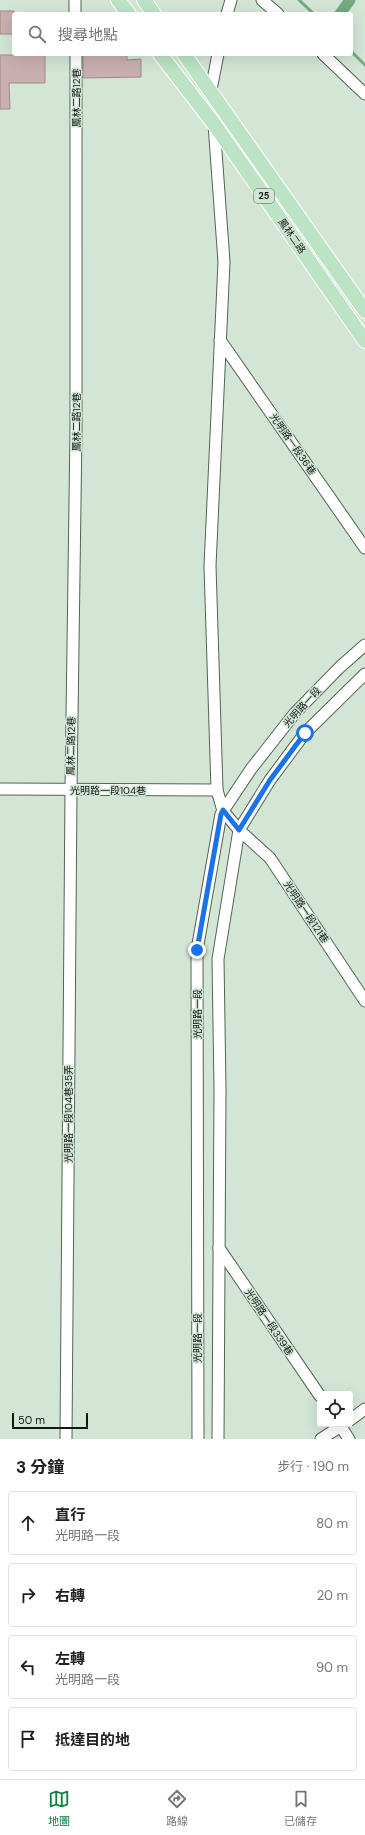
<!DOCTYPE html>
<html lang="zh-TW">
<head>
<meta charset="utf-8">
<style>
  :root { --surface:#fff; --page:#f2f2f2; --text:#202124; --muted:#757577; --line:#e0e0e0; --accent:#0b8043 }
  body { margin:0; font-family:"DM Sans","Noto Sans TC",sans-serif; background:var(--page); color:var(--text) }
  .controls { position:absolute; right:12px; bottom:12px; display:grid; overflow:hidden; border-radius:4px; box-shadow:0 4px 16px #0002 }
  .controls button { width:36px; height:36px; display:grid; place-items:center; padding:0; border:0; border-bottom:1px solid var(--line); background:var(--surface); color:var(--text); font:20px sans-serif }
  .scale { position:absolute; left:12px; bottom:10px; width:76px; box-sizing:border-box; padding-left:4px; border:2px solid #101711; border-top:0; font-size:11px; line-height:14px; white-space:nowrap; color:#101711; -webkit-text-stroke:3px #d3e6d6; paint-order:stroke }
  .stop { position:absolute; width:12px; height:12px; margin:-9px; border:3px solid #1a73e8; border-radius:50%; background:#fff }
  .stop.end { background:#1a73e8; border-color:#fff; box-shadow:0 1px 4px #0008 }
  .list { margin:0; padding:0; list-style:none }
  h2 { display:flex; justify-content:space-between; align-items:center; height:52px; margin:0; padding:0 16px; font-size:17px }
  h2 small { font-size:13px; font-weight:400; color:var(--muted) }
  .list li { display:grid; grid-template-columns:26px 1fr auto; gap:12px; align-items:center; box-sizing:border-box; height:64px; margin:0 8px 8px; padding:0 8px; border:1px solid var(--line); border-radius:4px }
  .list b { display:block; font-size:15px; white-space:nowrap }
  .list p { margin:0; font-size:13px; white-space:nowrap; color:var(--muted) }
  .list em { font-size:13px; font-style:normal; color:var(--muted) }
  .icon { flex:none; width:22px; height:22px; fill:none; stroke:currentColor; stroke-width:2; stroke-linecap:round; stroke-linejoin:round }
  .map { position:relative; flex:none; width:365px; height:1439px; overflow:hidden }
  .search { position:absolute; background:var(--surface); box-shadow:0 4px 16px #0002; left:12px; right:12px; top:12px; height:44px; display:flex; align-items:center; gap:10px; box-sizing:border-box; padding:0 14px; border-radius:4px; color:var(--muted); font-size:15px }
  .sheet { height:340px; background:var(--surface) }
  nav { display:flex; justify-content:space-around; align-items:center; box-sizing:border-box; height:56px; border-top:1px solid var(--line); background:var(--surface); font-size:11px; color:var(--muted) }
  nav a { display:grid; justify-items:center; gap:2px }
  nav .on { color:var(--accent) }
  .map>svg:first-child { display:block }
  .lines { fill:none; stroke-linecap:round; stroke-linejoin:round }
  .stream { stroke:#75a980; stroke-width:3 }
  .canal { stroke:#75a980; stroke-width:11 }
  .building { fill:#c9afb0; stroke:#a08889 }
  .minor-casing { stroke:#536356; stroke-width:13 }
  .major-casing { stroke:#fff; stroke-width:16 }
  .minor { stroke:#fff; stroke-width:11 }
  .major { stroke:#bbe3c4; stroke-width:14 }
  .route { stroke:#1a73e8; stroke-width:5 }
  .labels { text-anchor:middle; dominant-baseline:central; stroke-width:3; stroke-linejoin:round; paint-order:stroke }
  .shield { fill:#d3e6d6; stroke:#4a554c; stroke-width:1 }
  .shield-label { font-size:9px; font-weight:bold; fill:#101711 }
  .street-label { font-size:10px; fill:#101711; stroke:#d3e6d6 }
</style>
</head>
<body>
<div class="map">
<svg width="365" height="1439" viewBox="0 0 365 1439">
  <rect width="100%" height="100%" fill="#d3e6d6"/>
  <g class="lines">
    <g class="stream">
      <polyline points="299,0 314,14"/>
      <polyline points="351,51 365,65"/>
    </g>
    <polyline class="canal" points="340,14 350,0"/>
  </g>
  <g class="building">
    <rect x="0" y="11" width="14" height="23"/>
    <polygon points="83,54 127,54 127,60 141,59 141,77 83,78"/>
    <polygon points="0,55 45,55 45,83 9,83 10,109 0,109"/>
  </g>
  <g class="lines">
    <g class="minor-casing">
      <g id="minor">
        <polyline points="75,0 75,14"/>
        <polyline points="262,0 278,14"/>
        <polyline points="227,14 231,0"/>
        <polyline points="323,54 365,94"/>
        <polyline points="211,90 218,54"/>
        <polyline points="214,124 224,262 210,566 217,790 223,811 239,830 270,858 365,1001"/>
        <polyline points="220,340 365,548"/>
        <polyline points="0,789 217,790"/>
        <polyline points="219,1248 320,1396"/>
        <polyline points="350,1420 365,1409"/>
        <polyline points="339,1424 349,1439"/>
        <polyline points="66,1439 71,790 76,430 76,54"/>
        <polyline points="198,1439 197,950 221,814 251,769 295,713 340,667 365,645"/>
        <polyline points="218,1439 220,1089 218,959 239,830 270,780 305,733 365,674"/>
        <polyline points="321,1439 344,1424"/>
      </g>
    </g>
    <g class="major-casing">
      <g id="major">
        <polyline points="118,0 129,14"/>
        <polyline points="144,0 154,14"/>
        <polyline points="160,54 214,124 365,341"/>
        <polyline points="184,54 365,311"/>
      </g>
    </g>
    <use href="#minor" class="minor"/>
    <use href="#major" class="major"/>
  </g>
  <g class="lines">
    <polyline class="route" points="197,950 221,814 223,810 239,830 270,780 305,733"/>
  </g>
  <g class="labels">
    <rect class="shield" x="254" y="189" width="20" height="14" rx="3"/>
    <g class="shield-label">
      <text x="264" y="196">25</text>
    </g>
    <g class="street-label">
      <text transform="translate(76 98) rotate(-90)">鳳林二路12巷</text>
      <text transform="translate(292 236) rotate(55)">鳳林二路</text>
      <text transform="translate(76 422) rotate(-90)">鳳林二路12巷</text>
      <text transform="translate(293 444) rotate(55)">光明路一段36巷</text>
      <text transform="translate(302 707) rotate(-48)">光明路一段</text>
      <text transform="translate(71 746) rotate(-89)">鳳林二路12巷</text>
      <text x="108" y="790">光明路一段104巷</text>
      <text transform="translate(306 912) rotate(56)">光明路一段121巷</text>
      <text transform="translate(197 1014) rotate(-90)">光明路一段</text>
      <text transform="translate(68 1114) rotate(-90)">光明路一段104巷35弄</text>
      <text transform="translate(269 1322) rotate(56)">光明路一段339巷</text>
      <text transform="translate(197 1338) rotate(-90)">光明路一段</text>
    </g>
  </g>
</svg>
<div class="controls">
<button><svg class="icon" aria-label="locate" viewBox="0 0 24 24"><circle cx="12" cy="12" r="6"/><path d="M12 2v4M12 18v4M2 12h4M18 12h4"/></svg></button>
</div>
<div class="scale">50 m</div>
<div class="stop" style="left:305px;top:733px"></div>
<div class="stop end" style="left:197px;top:950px"></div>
<div class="search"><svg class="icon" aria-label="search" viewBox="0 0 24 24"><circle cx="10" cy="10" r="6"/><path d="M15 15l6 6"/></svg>搜尋地點</div>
</div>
<section class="sheet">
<h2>3 分鐘<small>步行 · 190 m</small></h2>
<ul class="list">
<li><svg class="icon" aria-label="ahead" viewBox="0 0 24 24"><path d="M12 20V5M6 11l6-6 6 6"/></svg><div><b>直行</b><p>光明路一段</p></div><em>80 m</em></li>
<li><svg class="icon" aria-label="right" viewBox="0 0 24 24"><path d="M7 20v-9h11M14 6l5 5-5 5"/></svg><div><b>右轉</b></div><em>20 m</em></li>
<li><svg class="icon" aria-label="left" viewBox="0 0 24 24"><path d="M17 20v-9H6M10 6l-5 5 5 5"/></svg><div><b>左轉</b><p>光明路一段</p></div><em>90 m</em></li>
<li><svg class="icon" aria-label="arrive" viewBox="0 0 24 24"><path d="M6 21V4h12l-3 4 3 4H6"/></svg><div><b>抵達目的地</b></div></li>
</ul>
</section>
<nav>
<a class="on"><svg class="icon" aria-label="map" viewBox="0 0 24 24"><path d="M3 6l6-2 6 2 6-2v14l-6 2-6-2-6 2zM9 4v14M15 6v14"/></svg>地圖</a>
<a><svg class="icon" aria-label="directions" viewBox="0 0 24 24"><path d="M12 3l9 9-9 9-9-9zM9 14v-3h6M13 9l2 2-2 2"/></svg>路線</a>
<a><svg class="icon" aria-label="saved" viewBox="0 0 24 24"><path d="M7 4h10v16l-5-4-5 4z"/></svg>已儲存</a>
</nav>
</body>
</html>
